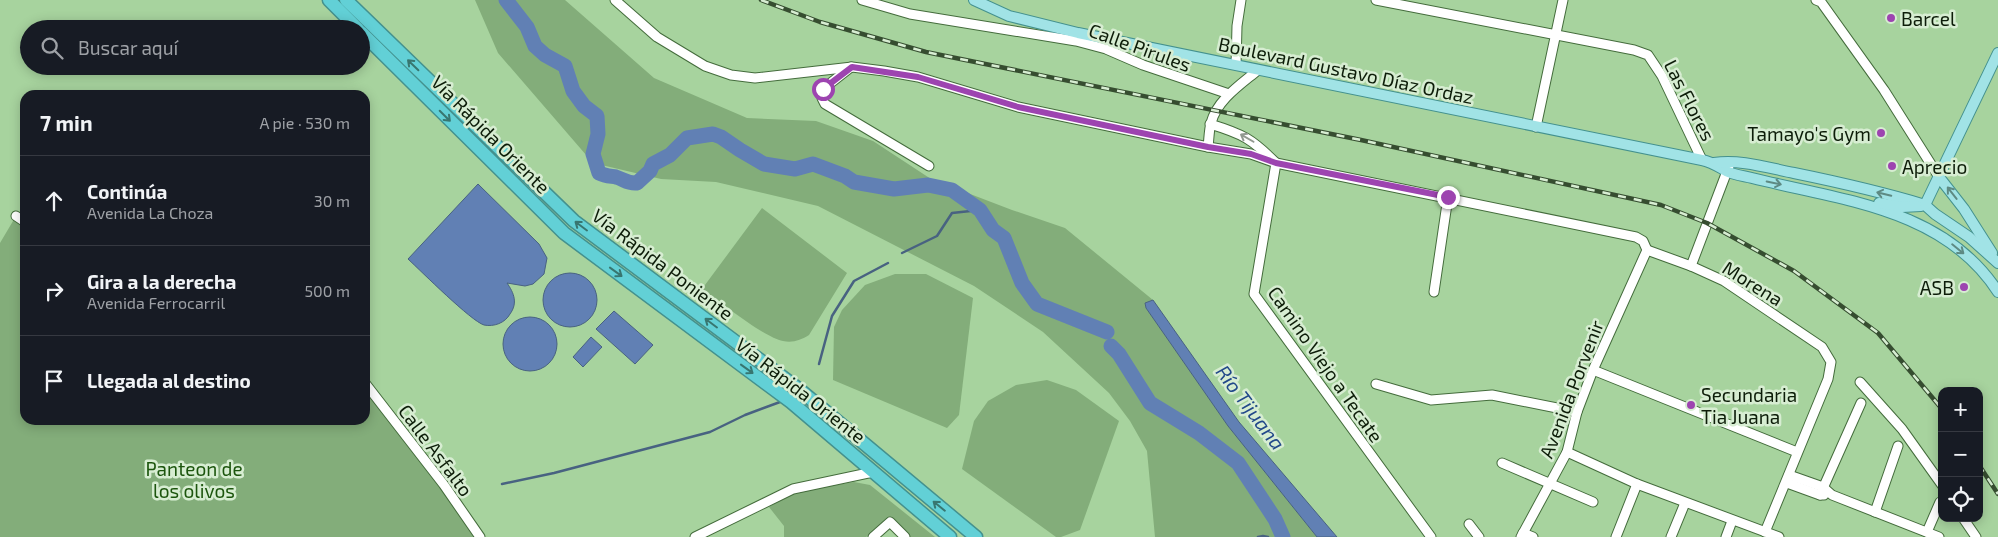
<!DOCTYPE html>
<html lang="es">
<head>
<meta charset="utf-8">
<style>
  :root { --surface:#171b24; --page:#20242c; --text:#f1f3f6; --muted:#9ea1a6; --line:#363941 }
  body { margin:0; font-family:"Exo 2",sans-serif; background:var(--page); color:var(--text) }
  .controls { position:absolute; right:15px; bottom:15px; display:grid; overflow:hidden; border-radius:10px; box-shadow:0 2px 12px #0003 }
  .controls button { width:45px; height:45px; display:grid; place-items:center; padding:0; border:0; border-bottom:1px solid var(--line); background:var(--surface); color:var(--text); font:25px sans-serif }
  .stop { position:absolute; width:15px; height:15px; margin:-11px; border:4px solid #9d44b0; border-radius:50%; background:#fff }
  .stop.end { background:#9d44b0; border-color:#fff; box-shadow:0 1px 5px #0008 }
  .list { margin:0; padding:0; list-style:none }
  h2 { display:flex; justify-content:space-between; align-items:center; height:65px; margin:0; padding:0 20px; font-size:21px }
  h2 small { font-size:16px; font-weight:400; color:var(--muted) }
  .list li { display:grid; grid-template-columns:32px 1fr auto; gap:15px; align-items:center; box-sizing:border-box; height:90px; padding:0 20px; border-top:1px solid var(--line) }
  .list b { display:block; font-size:19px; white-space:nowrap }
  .list p { margin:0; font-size:16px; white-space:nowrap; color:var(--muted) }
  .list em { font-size:16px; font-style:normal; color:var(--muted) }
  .icon { flex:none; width:28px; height:28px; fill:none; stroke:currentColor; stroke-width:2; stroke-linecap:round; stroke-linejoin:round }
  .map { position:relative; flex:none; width:1998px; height:537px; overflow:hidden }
  .search { position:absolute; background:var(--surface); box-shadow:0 2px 12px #0003; left:20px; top:20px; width:350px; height:55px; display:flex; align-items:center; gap:12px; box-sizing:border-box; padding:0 18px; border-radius:28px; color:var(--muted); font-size:19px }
  .panel { position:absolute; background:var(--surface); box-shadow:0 2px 12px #0003; left:20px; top:90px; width:350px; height:335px; border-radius:15px }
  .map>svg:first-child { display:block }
  .green { fill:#83ad7a }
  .water { fill:#6180b4; stroke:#486281 }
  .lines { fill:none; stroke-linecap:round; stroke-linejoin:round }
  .stream { stroke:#486281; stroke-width:2.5 }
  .river { stroke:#6180b4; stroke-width:15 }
  .minor-casing { stroke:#446c3c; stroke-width:11 }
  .major-casing { stroke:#44918e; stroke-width:12 }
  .highway-casing { stroke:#44918e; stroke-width:15 }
  .minor { stroke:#fff; stroke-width:9 }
  .major { stroke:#a1e3e6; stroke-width:10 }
  .highway { stroke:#62d0d6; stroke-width:12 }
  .rail-casing { stroke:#364d30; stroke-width:4.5 }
  .rail { stroke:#d7edd2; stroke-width:2.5; stroke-dasharray:8; stroke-linecap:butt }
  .oneway { stroke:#387670 }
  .oneway2 { stroke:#929990 }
  .oneway3 { stroke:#5e8a83 }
  .route { stroke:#9d44b0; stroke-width:6 }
  .poi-dot { fill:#9d44b0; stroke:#d7edd2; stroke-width:2 }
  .labels { text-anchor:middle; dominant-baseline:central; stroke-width:5; stroke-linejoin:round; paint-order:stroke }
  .poi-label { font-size:19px; fill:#0d1d09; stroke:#d7edd2; text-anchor:start }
  .street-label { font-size:19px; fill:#0d1d09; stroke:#d7edd2 }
  .park-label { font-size:19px; fill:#1c550d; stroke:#d7edd2 }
  .water-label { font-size:20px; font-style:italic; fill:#22498a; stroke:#d7edd2 }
</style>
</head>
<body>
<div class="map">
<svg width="1998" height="537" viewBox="0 0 1998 537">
  <rect width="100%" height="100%" fill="#a7d39e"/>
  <g class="green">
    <polygon points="475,0 565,0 654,78 747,118 816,121 873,141 931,179 1012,210 1065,228 1153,300 1145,303 1146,308 1228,426 1317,537 1155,537 1147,451 1130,421 1109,393 1043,332 974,286 818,206 716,182 661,179 593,163 498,53"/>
    <path d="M 762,208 L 847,273 L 809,335 C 801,340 793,343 783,341 C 763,337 721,302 702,289 Z"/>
    <polygon points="16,216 25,222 25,420 365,420 365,383 480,537 0,537 0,243"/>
    <polygon points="895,274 926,274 973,298 959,415 947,428 833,380 834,327 842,310 865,285"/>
    <polygon points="1047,380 1076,390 1119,421 1080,530 1061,537 1056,537 962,469 974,421 988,401 1016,385"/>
    <polygon points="854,482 870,485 935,537 909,537 890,519 866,537 784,537 784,526 769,507 794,492"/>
  </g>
  <g class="water">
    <path d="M 478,184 L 539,244 L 547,258 L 544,274 L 533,284 L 525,286 L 507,283 C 514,293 518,303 510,314 C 505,323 494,327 484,325 C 471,321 422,272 408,259 Z"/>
    <circle cx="570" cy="300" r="27"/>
    <polygon points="1153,300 1239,422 1337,537 1317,537 1228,426 1146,308 1145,303"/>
    <polygon points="614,311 653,345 635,364 596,329"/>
    <circle cx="530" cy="344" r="27"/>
    <polygon points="591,337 602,347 583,367 573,357"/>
  </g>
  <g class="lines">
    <g class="stream">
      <polyline points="902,253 937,236 952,213 980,210"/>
      <polyline points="819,364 832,316 854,281 888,263"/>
      <polyline points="502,484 554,473 710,432 745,415 780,402"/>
      <polyline points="1258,537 1263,536 1268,537"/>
    </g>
    <g class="river">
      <path d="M 506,0 L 527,27 L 535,46 L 545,55 L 565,66 L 573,91 L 584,106 L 597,116 L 598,134 L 593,154 L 599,173 C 605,176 610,176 616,177 C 625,180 628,184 637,183 L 650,171 L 653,164 L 670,155 L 687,138 L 713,134 L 721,137 L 740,150 L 764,164 L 795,169 L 813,164 L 845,176 L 854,182 L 894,189 L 928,185 L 952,190 L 980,210 L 993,230 L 1004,238 L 1022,283 L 1037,304 L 1107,332"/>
      <polyline points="1111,346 1119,354 1150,403 1199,433 1238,463 1275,519 1283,537"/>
    </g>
    <g class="minor-casing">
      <g id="minor">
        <polyline points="615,0 657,37 705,66 731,75 755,78 852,67 884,71 918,77 1018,107 1208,147 1251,154 1276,163 1636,237 1643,241 1647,250"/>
        <polyline points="862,0 910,14 1076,41 1106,49 1143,65 1229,94"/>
        <polyline points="1376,0 1634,50 1648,55 1662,76 1702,160"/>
        <polyline points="1816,0 1821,2 1884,90 1939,177"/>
        <polyline points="1236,65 1237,26 1241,0"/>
        <polyline points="851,67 823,89 822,98 825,104 929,166"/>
        <path d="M 1210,124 C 1243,134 1252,139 1276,163 L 1254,294 L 1431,537"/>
        <polyline points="1536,127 1563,0"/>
        <path d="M 1208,147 C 1209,139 1209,130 1211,123 C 1217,100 1240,85 1258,70"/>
        <polyline points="16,216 25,222"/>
        <polyline points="1647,250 1691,266 1724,281 1822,347 1831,362 1828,379 1765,532"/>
        <polyline points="1691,266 1729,166"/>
        <polyline points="1434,292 1448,197"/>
        <polyline points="1593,370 1797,452"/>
        <polyline points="1860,382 1902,429 1942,485"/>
        <polyline points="365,383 444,485 480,537"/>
        <polyline points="1376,384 1431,400 1492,395 1577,412"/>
        <polyline points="1567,452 1637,484 1779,537"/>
        <polyline points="1502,463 1593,502"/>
        <polyline points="1789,475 1823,487 1832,495 1939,537"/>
        <polyline points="1787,483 1820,495 1824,495"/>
        <polyline points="1820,495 1861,403"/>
        <polyline points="1875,512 1898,446"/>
        <polyline points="1963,518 1976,537"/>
        <polyline points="1469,524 1479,537"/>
        <polyline points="1927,532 1940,502"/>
        <polyline points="1523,533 1533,537"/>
        <polyline points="695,537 793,489 873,472"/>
        <polyline points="873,537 890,522 905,537"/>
        <polyline points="1521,537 1567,452 1577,412 1593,370 1647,250"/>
        <polyline points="1616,537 1637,484"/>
        <polyline points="1671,537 1685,503"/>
        <polyline points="1726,537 1732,521"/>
      </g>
    </g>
    <g class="major-casing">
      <g id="major">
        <path d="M 974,0 L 1009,16 L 1078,33 L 1702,160 C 1712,162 1717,166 1726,171 C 1734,175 1744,176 1752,178 C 1840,200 1944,208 1998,292"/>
        <path d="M 1714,163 C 1741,159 1768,168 1794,173 C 1838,182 1882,192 1925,205 L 1935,214 L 1969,237 L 1998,263"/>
        <polyline points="1939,177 1964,209 1992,253"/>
        <polyline points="1879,203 1902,207 1921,206"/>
        <polyline points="1925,205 1998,53"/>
      </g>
    </g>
    <g class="highway-casing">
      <g id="highway">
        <polyline points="329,0 358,29"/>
        <polyline points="346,0 574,221 800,390 976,537"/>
        <polyline points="361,32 564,233 791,402 950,537"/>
      </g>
    </g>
    <use href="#minor" class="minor"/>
    <use href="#major" class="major"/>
    <use href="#highway" class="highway"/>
    <g class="rail-casing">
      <g id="rail">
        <polyline points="761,0 820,22 926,52 1361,140 1661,205 1707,223 1794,271 1878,333 1942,409"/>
        <polyline points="1979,465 1998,494"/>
      </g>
    </g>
    <use href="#rail" class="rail"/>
  </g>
  <defs><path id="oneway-shaft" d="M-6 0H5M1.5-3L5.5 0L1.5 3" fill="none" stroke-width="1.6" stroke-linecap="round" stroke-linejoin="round" transform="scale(1.25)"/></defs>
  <g class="oneway">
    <use href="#oneway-shaft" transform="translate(413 65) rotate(-136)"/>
    <use href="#oneway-shaft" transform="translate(445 116) rotate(45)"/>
    <use href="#oneway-shaft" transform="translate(581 226) rotate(-143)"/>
    <use href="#oneway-shaft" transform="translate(616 272) rotate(36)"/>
    <use href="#oneway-shaft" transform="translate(711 323) rotate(-143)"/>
    <use href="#oneway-shaft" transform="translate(747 369) rotate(36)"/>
    <use href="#oneway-shaft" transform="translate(939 506) rotate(-141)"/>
  </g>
  <use class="oneway2" href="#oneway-shaft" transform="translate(1247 138) rotate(-150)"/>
  <g class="oneway3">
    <use href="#oneway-shaft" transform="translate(1774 183) rotate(12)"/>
    <use href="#oneway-shaft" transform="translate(1952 193) rotate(-128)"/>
    <use href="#oneway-shaft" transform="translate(1884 194) rotate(-166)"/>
    <use href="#oneway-shaft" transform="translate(1958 249) rotate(39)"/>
  </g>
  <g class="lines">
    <polyline class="route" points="823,89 852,67 918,77 1018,107 1208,147 1251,154 1276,163 1448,197"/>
  </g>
  <g class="poi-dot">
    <circle cx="1891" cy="18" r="5"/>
    <circle cx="1881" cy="133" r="5"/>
    <circle cx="1892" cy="166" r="5"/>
    <circle cx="1964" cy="287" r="5"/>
    <circle cx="1691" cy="405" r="5"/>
  </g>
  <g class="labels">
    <g class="poi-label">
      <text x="1901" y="18">Barcel</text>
      <text x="1871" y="133" text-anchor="end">Tamayo's Gym</text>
      <text x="1902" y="166">Aprecio</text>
      <text x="1954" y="287" text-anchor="end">ASB</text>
      <text x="1701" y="394">Secundaria<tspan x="1701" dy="22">Tia Juana</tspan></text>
    </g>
    <g class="street-label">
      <text transform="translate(1140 47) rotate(20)">Calle Pirules</text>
      <text transform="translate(1346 70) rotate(12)">Boulevard Gustavo Díaz Ordaz</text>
      <text transform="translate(1690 100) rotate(63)">Las Flores</text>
      <text transform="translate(491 134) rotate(45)">Vía Rápida Oriente</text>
      <text transform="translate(663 264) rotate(37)">Vía Rápida Poniente</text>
      <text transform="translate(1753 283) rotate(32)">Morena</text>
      <text transform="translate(1326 364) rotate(55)">Camino Viejo a Tecate</text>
      <text transform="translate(1571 389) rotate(-69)">Avenida Porvenir</text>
      <text transform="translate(801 390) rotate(38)">Vía Rápida Oriente</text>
      <text transform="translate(436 450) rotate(53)">Calle Asfalto</text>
    </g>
    <g class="park-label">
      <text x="194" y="468">Panteon de<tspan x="194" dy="22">los olivos</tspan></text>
    </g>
    <g class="water-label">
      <text transform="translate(1251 407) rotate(53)">Río Tijuana</text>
    </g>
  </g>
</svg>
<div class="controls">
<button>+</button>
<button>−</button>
<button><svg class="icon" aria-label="locate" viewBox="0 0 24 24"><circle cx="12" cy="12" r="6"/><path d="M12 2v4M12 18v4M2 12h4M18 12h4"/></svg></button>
</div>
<div class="stop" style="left:823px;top:89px"></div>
<div class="stop end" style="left:1448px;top:197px"></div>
<div class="search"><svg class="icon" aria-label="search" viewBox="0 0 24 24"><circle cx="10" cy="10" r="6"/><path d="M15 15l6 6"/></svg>Buscar aquí</div>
<section class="panel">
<h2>7 min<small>A pie · 530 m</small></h2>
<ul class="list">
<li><svg class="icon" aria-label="ahead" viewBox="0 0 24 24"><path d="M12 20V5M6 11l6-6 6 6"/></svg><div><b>Continúa</b><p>Avenida La Choza</p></div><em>30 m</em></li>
<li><svg class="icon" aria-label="right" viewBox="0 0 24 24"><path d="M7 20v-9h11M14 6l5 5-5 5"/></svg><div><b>Gira a la derecha</b><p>Avenida Ferrocarril</p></div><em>500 m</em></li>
<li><svg class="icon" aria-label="arrive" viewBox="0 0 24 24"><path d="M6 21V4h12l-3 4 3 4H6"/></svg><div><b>Llegada al destino</b></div></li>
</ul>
</section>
</div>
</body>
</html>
